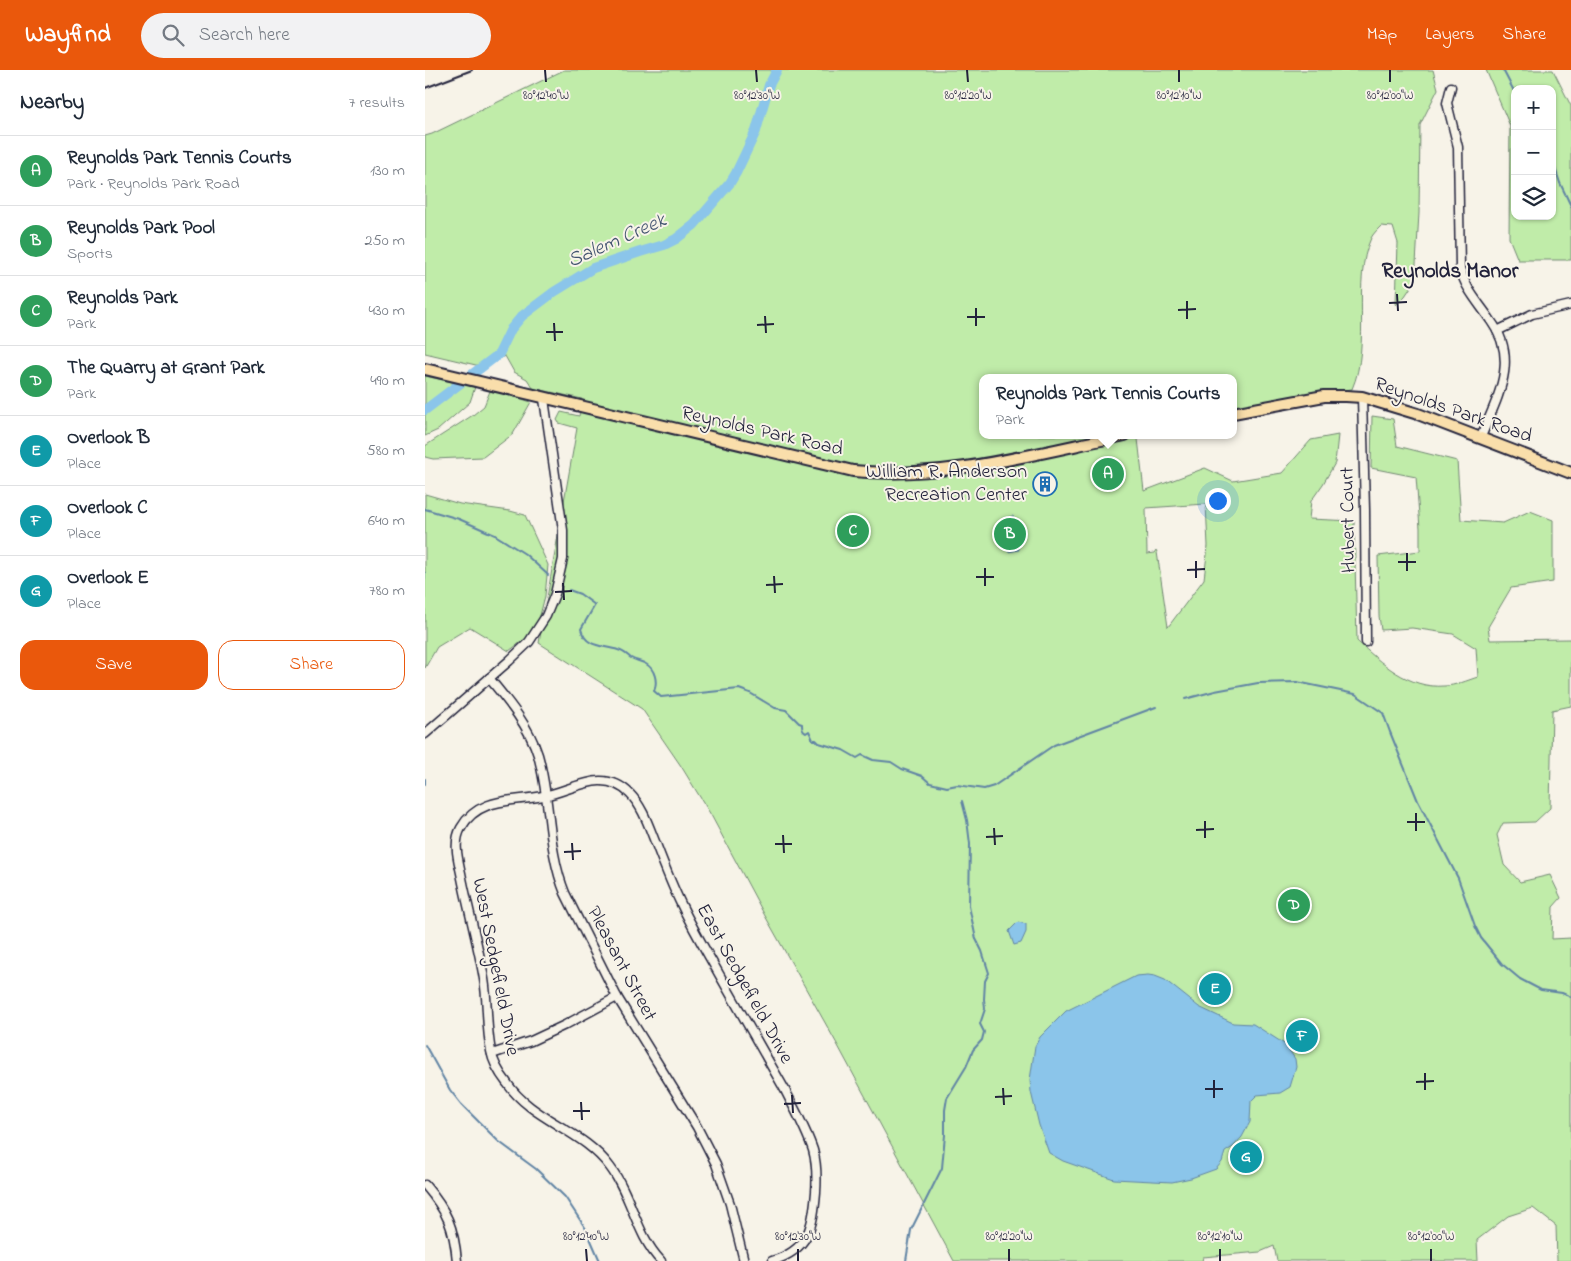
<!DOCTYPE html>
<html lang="en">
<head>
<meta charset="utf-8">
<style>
  :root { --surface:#fff; --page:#f2f2f3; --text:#1f2937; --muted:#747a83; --line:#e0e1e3; --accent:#ea580c }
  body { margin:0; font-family:"Indie Flower",sans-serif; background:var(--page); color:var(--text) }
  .controls { position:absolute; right:15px; top:15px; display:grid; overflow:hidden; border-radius:10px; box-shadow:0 1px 4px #0004 }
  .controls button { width:45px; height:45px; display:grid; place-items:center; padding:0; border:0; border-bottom:1px solid var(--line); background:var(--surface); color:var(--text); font:25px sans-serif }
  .you { position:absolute; left:792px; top:430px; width:18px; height:18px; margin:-12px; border:4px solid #fff; border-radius:50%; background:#1a73e8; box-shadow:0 0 0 8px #1a73e833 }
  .badge { display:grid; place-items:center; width:32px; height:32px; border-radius:50%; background:var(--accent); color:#fff; font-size:16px; font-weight:700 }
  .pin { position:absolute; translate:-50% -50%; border:2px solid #fff; box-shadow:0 1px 5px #0006 }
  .popup { position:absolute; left:554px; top:304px; width:258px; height:65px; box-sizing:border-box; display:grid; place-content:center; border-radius:10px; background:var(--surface); filter:drop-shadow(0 1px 4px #0005); font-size:16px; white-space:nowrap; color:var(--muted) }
  .popup b { font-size:19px; color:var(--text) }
  .popup::after { content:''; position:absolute; left:50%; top:100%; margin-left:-10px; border:10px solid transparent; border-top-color:var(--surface) }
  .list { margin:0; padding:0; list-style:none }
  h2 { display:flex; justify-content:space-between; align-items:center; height:65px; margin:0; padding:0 20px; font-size:21px }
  h2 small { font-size:16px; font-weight:400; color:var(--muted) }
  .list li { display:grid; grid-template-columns:32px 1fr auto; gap:15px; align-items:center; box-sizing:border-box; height:70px; padding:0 20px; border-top:1px solid var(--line) }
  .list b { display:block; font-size:19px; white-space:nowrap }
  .list p { margin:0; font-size:16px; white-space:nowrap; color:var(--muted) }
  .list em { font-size:16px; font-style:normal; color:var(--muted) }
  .actions { display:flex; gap:10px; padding:15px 20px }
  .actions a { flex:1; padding:11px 0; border:1px solid var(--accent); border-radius:15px; text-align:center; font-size:18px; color:var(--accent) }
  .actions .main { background:var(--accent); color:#fff }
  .icon { flex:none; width:28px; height:28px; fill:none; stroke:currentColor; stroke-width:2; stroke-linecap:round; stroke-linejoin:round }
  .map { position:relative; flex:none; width:1146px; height:1191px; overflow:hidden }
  header { display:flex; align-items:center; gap:30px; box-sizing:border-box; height:70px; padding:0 25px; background:var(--accent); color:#fff }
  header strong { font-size:24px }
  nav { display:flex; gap:28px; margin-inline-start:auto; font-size:18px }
  .search { width:350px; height:45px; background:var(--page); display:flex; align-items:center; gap:12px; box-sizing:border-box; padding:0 18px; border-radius:28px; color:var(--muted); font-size:19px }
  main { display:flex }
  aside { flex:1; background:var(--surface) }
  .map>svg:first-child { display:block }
  .green { fill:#c0eca9; stroke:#718772; fill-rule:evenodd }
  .water { fill:#8bc5ea; stroke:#6184a4 }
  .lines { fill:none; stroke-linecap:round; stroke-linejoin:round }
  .stream { stroke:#6184a4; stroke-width:2 }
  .river { stroke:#8bc5ea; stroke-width:10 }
  .minor-casing { stroke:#22223b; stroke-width:11 }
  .major-casing { stroke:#22223b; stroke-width:14 }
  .minor { stroke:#f7f3e8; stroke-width:8 }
  .major { stroke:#f9deab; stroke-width:10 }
  .rail { stroke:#22223b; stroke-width:2 }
  .ticks { fill:none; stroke:#22223b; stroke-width:2 }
  .labels { text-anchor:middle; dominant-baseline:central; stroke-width:4; stroke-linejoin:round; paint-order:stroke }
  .street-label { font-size:20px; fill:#22223b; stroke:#f7f3e8 }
  .poi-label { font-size:20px; fill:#22223b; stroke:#f7f3e8; text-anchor:end }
  .water-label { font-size:21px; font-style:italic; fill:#425370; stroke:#f7f3e8 }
  .neighbourhood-label { font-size:21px; font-weight:bold; fill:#22223b; stroke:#f7f3e8 }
  .ticks-label { font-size:12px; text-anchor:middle; fill:#22223b; stroke:#f7f3e8; stroke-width:4; stroke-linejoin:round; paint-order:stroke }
</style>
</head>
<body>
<header>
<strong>Wayfind</strong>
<div class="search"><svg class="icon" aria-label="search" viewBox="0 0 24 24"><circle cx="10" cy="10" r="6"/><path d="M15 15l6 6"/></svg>Search here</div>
<nav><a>Map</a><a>Layers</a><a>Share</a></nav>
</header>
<main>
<aside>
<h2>Nearby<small>7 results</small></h2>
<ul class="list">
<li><span class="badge" style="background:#2e9e5b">A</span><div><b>Reynolds Park Tennis Courts</b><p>Park · Reynolds Park Road</p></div><em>130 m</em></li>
<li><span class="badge" style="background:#2e9e5b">B</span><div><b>Reynolds Park Pool</b><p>Sports</p></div><em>250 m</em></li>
<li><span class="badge" style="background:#2e9e5b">C</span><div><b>Reynolds Park</b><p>Park</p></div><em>430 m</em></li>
<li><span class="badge" style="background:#2e9e5b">D</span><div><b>The Quarry at Grant Park</b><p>Park</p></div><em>490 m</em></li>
<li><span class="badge" style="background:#0f9aa8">E</span><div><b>Overlook B</b><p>Place</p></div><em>580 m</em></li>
<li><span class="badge" style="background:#0f9aa8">F</span><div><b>Overlook C</b><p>Place</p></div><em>640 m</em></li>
<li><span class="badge" style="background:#0f9aa8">G</span><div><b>Overlook E</b><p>Place</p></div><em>780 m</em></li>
</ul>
<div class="actions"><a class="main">Save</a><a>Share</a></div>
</aside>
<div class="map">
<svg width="1146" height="1191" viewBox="0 0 1146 1191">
  <rect width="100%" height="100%" fill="#f7f3e8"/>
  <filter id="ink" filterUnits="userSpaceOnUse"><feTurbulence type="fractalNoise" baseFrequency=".02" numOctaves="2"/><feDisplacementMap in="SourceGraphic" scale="10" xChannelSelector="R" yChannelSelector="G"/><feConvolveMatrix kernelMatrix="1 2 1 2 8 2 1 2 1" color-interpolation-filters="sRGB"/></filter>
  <g filter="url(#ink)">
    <g class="green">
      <path d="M 139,0 L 1008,0 L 1013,19 L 995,55 L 994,143 L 990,211 L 980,226 L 971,235 L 973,173 L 968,157 L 956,156 C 952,160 948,164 946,168 C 926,212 947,273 927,319 L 881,324 L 808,337 L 808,308 L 558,308 L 558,365 L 711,365 L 713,369 L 719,421 L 780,398 L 808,411 L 857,403 L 886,370 L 913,365 L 910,393 L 898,414 L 886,431 L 884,449 L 929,451 L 932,571 C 956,593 984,619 1019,616 C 1030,616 1043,610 1053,607 L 1051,578 L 1028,564 L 987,558 L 956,560 L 954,546 L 953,486 L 995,481 L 995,458 L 991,407 L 946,398 L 947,346 L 968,349 L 972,376 L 1032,391 L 1036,450 L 1078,453 L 1105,441 L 1128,450 L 1128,512 L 1086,518 L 1063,557 L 1065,570 L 1146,569 L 1146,636 L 1127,640 L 1125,738 L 1110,752 L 1078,753 L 1072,765 L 1079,795 L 1095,812 L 1125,805 L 1136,828 L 1128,837 L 1127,869 L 1146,868 L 1146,1191 L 1132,1191 L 1131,1156 L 1108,1138 L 1083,1146 L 1052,1170 L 1053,1191 L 852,1191 L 849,1176 L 835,1182 L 778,1187 L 777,1191 L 529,1191 L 412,974 L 339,844 L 286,745 L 256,696 L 217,639 L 114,573 L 152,358 L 134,353 L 132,350 L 136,342 L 154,346 L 157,329 L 108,318 L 102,309 L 89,302 L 80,286 L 55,296 L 0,283 L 0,66 L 7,64 ZM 781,434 L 783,476 L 779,509 L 743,557 L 732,482 L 731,480 L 729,483 L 722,484 L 721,438 Z"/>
      <path d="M 1061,0 L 1128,0 L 1146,36 L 1146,190 L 1093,190 L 1084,168 L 1085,56 ZM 1090,19 L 1127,19 L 1127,146 L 1090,146 Z"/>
      <polygon points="0,306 50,317 45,332 13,360 0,366"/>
      <polygon points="69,320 106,332 88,364 58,387 8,389 0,387 0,376 48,345 59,336 65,321"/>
      <polygon points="0,424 35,434 85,441 100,445 123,495 120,526 111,561 84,581 45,557 12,577 0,598"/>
    </g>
    <g class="water">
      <polygon points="588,446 594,480 583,482 577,449"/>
      <polygon points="593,852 601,854 601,862 596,873 589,875 584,861"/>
      <polygon points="723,905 730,906 740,910 774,937 808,953 828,954 861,975 870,989 871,997 865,1017 855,1023 832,1025 826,1031 825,1052 817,1067 808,1077 800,1082 797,1092 791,1099 766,1108 747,1112 689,1109 638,1091 624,1083 614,1055 606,1022 605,1010 610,976 615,967 641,941 711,906"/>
    </g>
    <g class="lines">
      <g class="stream">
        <polyline points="1078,0 1090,23"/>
        <polyline points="1127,89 1135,113 1146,136"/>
        <polyline points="0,439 34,449 70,465 100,484 123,505"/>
        <polyline points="0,503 0,508"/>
        <path d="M 144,520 L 155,524 L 170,535 L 156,559 C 161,578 177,575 193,580 C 198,581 202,585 206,588 C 211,591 216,591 221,594 C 230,599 233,612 229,621 L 236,627 L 314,619 L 325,623 L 350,638 L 361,640 L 374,653 L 377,654 C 377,658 377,661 381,663 L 384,661 L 388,670 L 391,670 L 394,673 L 418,680 L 432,688 L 437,685 L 448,690 L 466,692 L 477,699 L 497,706 L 505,713 L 522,717 L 532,715 L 559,719 L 569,716 L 629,675 L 731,637"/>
        <polyline points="760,629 790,621 833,613 872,612 930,624 958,643 965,662 993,731 1033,808 1050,856 1056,868 1077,894 1095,909 1116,920 1137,923 1146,927"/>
        <polyline points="0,709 0,714"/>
        <polyline points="0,975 25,1020 36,1034 73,1071 111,1099 140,1127 161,1159 175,1191"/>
        <polyline points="481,1191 486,1160 517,1098 520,1065 520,1040 522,1028 541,997 548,980 557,970 559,962 555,954 560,939 559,929 560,911 564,903 557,881 551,869 544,836 545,774 542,750 537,731"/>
      </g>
      <polyline class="river" points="0,340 74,284 86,259 97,246 129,222 168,198 215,182 239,175 251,169 269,155 305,113 311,103 331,61 344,15 352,0"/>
      <g class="minor-casing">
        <g id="minor">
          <path d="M 1026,17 L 1022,33 L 1033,77 L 1035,198 C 1040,219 1054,233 1066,251 C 1095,290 1072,328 1056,367"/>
          <polyline points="1072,261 1107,244 1146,235"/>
          <polyline points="937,327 940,440 941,572"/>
          <path d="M 64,608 C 83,631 104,656 113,685 C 126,730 122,779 140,823 L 192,927 L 272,1057 L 291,1094 L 305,1134 L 319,1191"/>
          <polyline points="0,664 84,591 104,572 121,546 130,524 138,489 138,460 119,329"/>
          <polyline points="67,984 106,971 140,955 192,927"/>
          <path d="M 0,1115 C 22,1141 29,1157 32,1191"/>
          <path d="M 236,1191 C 211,1165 207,1126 185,1097 C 158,1060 107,1050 82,1013 C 75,1004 68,992 66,981 C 61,957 63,933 59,909 C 53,874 43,839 36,803 C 33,789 28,772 36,758 C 53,727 88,732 118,726 C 148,721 178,696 205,724 C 218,737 224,757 231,774 C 239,795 247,816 257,836 C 268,859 281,881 294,904 C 316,943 338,981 360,1020 C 370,1040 381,1059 388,1080 C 392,1094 392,1108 391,1122 C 388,1157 384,1180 347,1191"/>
        </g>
      </g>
      <g class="major-casing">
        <g id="major">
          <path d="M 0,299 L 428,401 C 519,410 611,383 700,365"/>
          <polyline points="808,343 899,326 921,326 937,327 993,344 1146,403"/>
        </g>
      </g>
      <use href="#minor" class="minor"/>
      <use href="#major" class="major"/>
      <polyline class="rail" points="0,18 47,0"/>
    </g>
  </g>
  <path class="ticks" d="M 120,0 L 121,12M 331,0 L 332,12M 542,0 L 543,12M 754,0 L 754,12M 965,0 L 965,12M 972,224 L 973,241M 762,231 L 762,249M 964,233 L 982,232M 551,238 L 551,256M 753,240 L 771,239M 340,246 L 341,263M 542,247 L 560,247M 129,253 L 130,271M 332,255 L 349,254M 121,262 L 138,262M 982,483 L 982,501M 771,491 L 771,508M 973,492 L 991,492M 560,498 L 560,516M 762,500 L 780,499M 349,506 L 350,523M 551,507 L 569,507M 138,513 L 139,530M 341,515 L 358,514M 130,522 L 147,521M 991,743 L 991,761M 780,751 L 780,768M 982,752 L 1000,752M 569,758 L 570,775M 771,760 L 789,759M 358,765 L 359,783M 561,767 L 578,766M 147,773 L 148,790M 350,774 L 367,774M 139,782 L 156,781M 1000,1003 L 1000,1020M 789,1010 L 789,1028M 991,1012 L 1009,1011M 578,1018 L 579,1035M 780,1019 L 798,1019M 367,1025 L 368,1043M 570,1027 L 587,1026M 156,1032 L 157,1050M 359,1034 L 376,1033M 148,1041 L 165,1041M 161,1179 L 162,1191M 373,1179 L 373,1191M 584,1179 L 584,1191M 795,1179 L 795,1191M 1006,1179 L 1006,1191"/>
  <defs>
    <g id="building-ring" transform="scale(1.25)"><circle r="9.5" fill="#f7f3e8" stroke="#1f6fb2" stroke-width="1.5"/><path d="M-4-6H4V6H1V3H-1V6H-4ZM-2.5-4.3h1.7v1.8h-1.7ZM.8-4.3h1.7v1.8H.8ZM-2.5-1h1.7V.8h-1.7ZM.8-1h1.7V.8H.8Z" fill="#1f6fb2"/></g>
  </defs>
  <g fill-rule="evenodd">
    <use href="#building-ring" x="620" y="414"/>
  </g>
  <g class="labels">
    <g class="street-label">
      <text transform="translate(1028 341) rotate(19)">Reynolds Park Road</text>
      <text transform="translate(337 362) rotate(13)">Reynolds Park Road</text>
      <text transform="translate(924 450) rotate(-91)">Hubert Court</text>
      <text transform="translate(196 894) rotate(62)">Pleasant Street</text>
      <text transform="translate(70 897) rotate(79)">West Sedgefield Drive</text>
      <text transform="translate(319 914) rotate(61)">East Sedgefield Drive</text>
    </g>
    <g class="poi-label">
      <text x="602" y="402">William R. Anderson<tspan x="602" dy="23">Recreation Center</tspan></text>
    </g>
    <g class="water-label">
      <text transform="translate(192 171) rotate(-24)">Salem Creek</text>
    </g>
    <g class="neighbourhood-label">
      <text x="1025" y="202">Reynolds Manor</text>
    </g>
  </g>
  <g class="ticks-label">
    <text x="121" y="29">80°12'40"W</text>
    <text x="332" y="29">80°12'30"W</text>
    <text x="543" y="29">80°12'20"W</text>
    <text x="754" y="29">80°12'10"W</text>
    <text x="965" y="29">80°12'00"W</text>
    <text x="161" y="1170">80°12'40"W</text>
    <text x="373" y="1170">80°12'30"W</text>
    <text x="584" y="1170">80°12'20"W</text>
    <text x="795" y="1170">80°12'10"W</text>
    <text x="1006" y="1170">80°12'00"W</text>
  </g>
</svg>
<div class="controls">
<button>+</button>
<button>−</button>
<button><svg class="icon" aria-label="layers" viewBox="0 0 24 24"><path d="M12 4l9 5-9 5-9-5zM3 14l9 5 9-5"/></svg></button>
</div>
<div class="you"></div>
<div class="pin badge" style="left:683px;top:404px;background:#2e9e5b">A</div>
<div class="popup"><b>Reynolds Park Tennis Courts</b>Park</div>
<div class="pin badge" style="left:585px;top:464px;background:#2e9e5b">B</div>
<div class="pin badge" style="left:428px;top:461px;background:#2e9e5b">C</div>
<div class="pin badge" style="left:869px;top:835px;background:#2e9e5b">D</div>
<div class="pin badge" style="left:790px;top:919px;background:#0f9aa8">E</div>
<div class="pin badge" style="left:877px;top:966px;background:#0f9aa8">F</div>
<div class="pin badge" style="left:821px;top:1087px;background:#0f9aa8">G</div>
</div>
</main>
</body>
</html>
